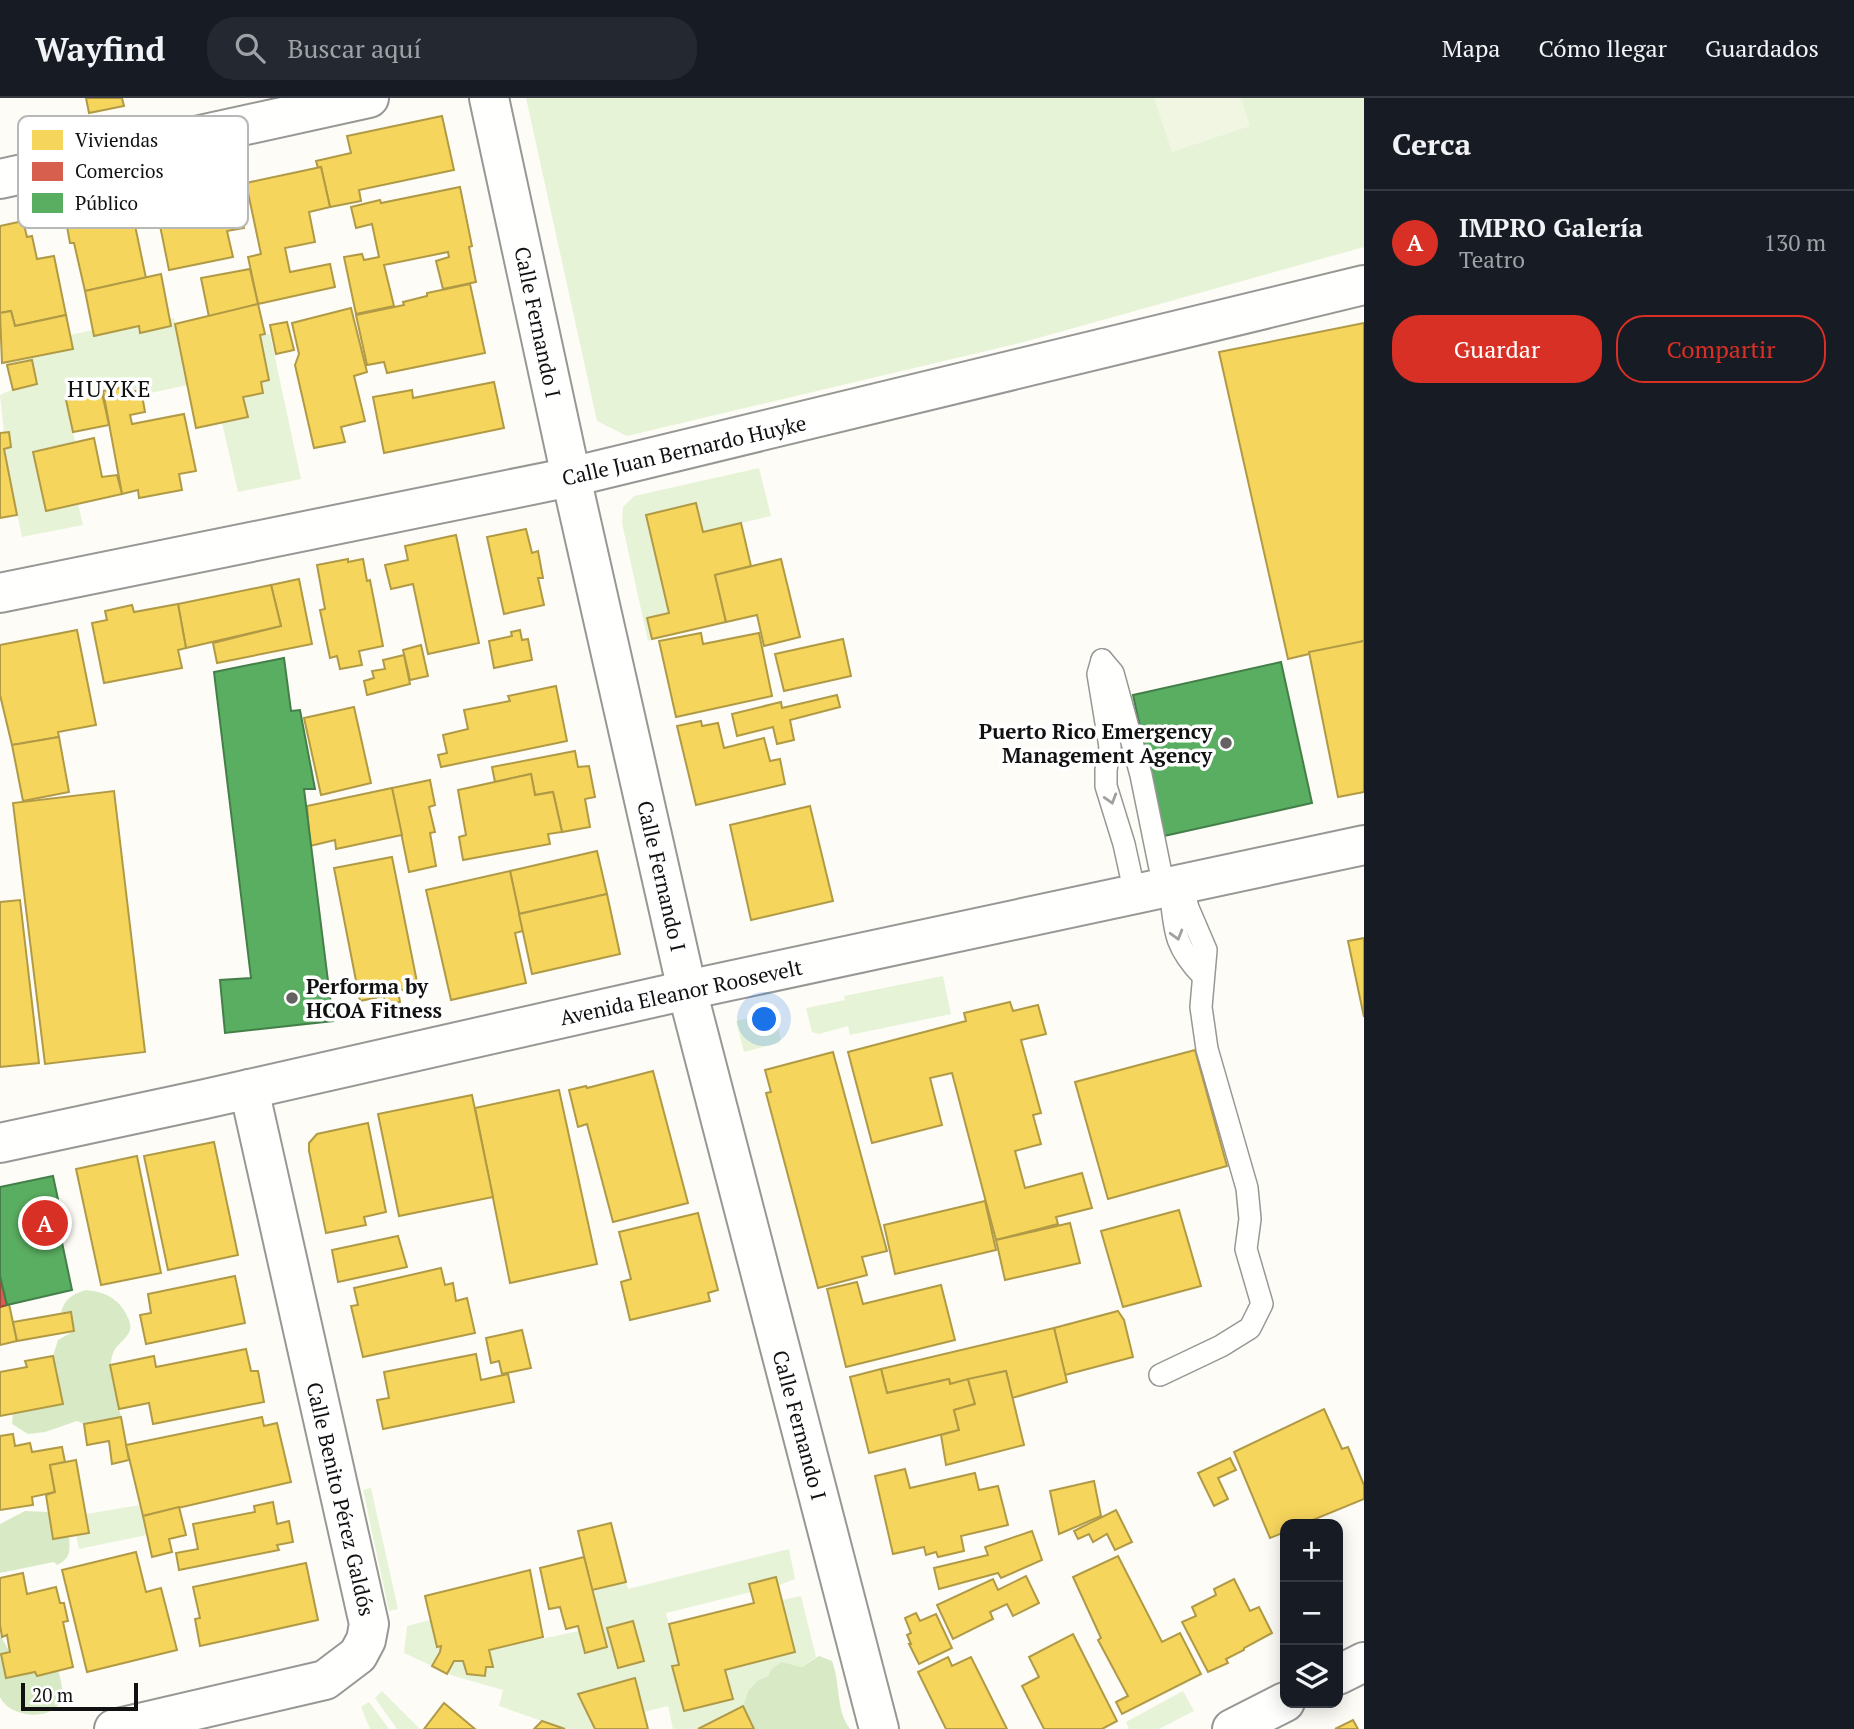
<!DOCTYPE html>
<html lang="es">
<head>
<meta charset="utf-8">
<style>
  :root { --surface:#171b24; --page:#242831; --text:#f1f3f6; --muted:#9ea1a6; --line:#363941; --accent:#d93025 }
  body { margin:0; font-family:"PT Serif",serif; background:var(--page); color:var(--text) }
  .controls { position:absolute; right:21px; bottom:21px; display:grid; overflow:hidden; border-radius:14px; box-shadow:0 4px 18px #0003 }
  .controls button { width:63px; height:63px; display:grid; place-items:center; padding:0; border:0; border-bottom:2px solid var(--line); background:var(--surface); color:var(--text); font:35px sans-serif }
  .scale { position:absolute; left:21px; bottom:18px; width:117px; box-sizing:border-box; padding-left:7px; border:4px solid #111; border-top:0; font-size:19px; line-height:24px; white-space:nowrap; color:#111; -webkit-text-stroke:5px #fff; paint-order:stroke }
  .you { position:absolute; left:765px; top:922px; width:24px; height:24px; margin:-18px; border:5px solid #fff; border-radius:50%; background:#1a73e8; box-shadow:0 0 0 10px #1a73e833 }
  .badge { display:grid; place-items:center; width:46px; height:46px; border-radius:50%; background:var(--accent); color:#fff; font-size:23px; font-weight:700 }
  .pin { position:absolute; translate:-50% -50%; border:4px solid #fff; box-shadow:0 2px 7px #0006 }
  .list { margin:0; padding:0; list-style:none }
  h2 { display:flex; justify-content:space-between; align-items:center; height:91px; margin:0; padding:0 28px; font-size:30px }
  h2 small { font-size:23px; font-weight:400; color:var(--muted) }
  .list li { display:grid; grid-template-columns:46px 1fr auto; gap:21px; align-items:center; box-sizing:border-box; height:105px; padding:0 28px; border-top:2px solid var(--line) }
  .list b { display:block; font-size:26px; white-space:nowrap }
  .list p { margin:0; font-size:23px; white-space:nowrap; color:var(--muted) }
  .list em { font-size:23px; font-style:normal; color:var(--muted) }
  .actions { display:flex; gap:14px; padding:21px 28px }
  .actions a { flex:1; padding:16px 0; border:2px solid var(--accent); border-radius:28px; text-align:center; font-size:24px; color:var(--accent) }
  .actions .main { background:var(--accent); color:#fff }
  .icon { flex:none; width:38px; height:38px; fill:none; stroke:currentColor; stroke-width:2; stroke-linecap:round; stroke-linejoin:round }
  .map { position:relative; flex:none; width:1364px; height:1631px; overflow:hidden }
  header { display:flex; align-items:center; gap:42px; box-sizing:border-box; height:98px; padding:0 35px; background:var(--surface); border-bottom:2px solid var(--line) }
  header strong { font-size:33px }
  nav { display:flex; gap:38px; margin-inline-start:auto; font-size:24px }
  .search { width:490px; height:63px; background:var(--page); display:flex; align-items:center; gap:18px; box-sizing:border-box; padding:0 24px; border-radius:28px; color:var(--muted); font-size:26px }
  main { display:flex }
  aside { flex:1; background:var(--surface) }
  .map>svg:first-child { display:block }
  .green { fill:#e7f3d7; fill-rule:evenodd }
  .forest { fill:#d8eac5 }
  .pitch { fill:#f0f6e1 }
  .homes { fill:#f6d55c; stroke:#b19a46; stroke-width:2 }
  .shops { fill:#d6604d; stroke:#9b483b; stroke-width:2 }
  .public { fill:#5aae61; stroke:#447f49; stroke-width:2 }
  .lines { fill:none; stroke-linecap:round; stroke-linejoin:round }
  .service-casing { stroke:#979795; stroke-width:24 }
  .minor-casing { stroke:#979795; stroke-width:42 }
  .tertiary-casing { stroke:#979795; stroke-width:42 }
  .service { stroke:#fffffe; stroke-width:21 }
  .minor { stroke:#fffffe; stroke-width:38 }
  .tertiary { stroke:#fffffe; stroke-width:38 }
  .oneway { stroke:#a0a09f }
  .poi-dot { fill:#646362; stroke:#fff; stroke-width:2.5 }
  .labels { text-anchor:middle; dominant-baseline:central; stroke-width:7; stroke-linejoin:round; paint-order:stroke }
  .street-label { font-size:21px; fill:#111; stroke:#fff }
  .poi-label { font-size:21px; font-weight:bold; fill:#111; stroke:#fff; text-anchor:end }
  .neighbourhood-label { font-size:23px; letter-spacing:2px; fill:#111; stroke:#fff }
  .key { fill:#fff; stroke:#b8b8b8; stroke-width:2 }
  .key-label { font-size:19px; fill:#111 }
</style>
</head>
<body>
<header>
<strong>Wayfind</strong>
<div class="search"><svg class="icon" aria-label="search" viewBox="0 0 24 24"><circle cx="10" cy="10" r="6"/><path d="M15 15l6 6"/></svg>Buscar aquí</div>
<nav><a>Mapa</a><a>Cómo llegar</a><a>Guardados</a></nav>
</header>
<main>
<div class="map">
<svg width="1364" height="1631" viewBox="0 0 1364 1631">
  <rect width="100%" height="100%" fill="#fdfcf7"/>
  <g class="green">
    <polygon points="526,0 1364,0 1364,149 1020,245 627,338 597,323"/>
    <polygon points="174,220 187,287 142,297 141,292 126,295 124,289 67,302 75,344 33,354 46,412 78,406 83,427 22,439 4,351 11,349 9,334 4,334 0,297 13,291 5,264 73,251 70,237 93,232 94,237 139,228 141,235 171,228 170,221"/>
    <polygon points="270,236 301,381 238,394 222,325 247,320 243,299 263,295 261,284 269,282 260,237"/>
    <polygon points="759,370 771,418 703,434 696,405 646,417 669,515 647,520 652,541 648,543 622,425 623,409 634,398"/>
    <polygon points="943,878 951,916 850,937 848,928 819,936 812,934 806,910 845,902 844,898"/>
    <polygon points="774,914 781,941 779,945 744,954 736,923"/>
    <polygon points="371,1390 398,1511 389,1513 363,1392"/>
    <polygon points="140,1407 147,1437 79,1451 76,1437 89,1435 86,1416"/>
    <path d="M 789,1451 L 795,1481 L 779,1487 L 776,1479 L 749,1486 L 751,1494 L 666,1515 L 679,1567 L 673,1568 L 685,1613 L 732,1601 L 725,1572 L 795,1554 L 782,1502 L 801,1498 L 816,1559 L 802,1569 L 782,1564 L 772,1570 L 768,1578 L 757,1583 L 748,1593 L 743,1608 L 698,1631 L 673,1631 L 668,1608 L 644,1614 L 634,1580 L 578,1596 L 595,1631 L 565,1631 L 499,1608 L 503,1592 L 447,1576 L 454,1563 L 463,1563 L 467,1576 L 485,1578 L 486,1569 L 493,1569 L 489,1552 L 579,1533 L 586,1555 L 607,1549 L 592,1492 L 626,1484 L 628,1491 ZM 633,1523 L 644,1562 L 618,1570 L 607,1530 Z"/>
    <polygon points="430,1522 437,1549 441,1548 440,1554 432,1568 404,1555 407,1528"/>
    <polygon points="382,1593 419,1630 419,1631 397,1631 375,1600"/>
    <polygon points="1183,1593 1194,1613 1159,1631 1129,1631 1126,1624"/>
    <polygon points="369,1604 389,1631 370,1631 361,1609"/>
  </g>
  <g class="forest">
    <path d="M 86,1192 C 107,1194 121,1202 129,1222 C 130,1227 131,1227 130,1232 C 126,1244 112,1246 111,1265 C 110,1282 118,1303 121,1319 L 84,1326 L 77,1323 L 45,1334 L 28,1336 L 12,1326 L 13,1315 L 63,1306 L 53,1258 L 58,1242 L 74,1233 L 71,1214 L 61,1215 C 64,1201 73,1196 86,1192 Z"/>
    <path d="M 25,1413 L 48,1414 L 53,1441 L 69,1438 C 70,1453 71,1460 57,1467 L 54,1464 L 0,1475 L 0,1426 Z"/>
    <path d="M 0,1537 L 10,1554 L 1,1556 L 6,1580 L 35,1574 L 37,1577 L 58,1572 C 61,1582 65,1596 59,1606 C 47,1623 9,1619 0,1599 Z"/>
    <path d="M 819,1558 L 832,1563 C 841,1587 835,1610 850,1631 L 698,1631 L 743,1608 L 748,1593 L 757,1583 L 768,1578 L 772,1570 L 782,1564 L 802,1569 Z"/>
  </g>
  <polygon class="pitch" points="1154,0 1241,0 1250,28 1172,54"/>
  <g class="homes">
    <polygon points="86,0 122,0 124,8 89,15"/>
    <polygon points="442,18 454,72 359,92 361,103 330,109 321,69 318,70 316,63 351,55 347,38"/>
    <polygon points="321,69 330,109 309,114 315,144 285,150 290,174 330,166 335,189 258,206 248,159 261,156 246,85"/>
    <polygon points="235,85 244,130 227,133 233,159 169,172 155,103"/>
    <polygon points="460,89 472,148 469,149 476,184 443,191 436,163 449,159 448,154 384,167 394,208 356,216 344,159 362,156 364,162 379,159 372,126 356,130 351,109 380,102 381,105"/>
    <polygon points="132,113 146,180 85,193 74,145 70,145 66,123 97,117 98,120"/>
    <polygon points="23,123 27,139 32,138 37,161 54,158 66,217 15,228 11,213 0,215 0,128"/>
    <polygon points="250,171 258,206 209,219 201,180"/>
    <polygon points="161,176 171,228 140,235 139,228 94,238 85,193"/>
    <polygon points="470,186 485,255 387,275 384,264 367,267 356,217 404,207 403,204 427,198 427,195"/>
    <polygon points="258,206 265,236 260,237 269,282 261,284 263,295 243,299 248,319 196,330 175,226"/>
    <polygon points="351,210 367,274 354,278 365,323 341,329 345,344 314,350 295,267 299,256 292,225"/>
    <polygon points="11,213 15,228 66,217 73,251 2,265 0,215"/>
    <polygon points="287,224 294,252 276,256 270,227"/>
    <polygon points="1364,225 1364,543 1288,561 1219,254"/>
    <polygon points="32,262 37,286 13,292 7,267"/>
    <polygon points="494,284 504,330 384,355 373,299 412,292 413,300"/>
    <polygon points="125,289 126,295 141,292 142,297 145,314 130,317 132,326 184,316 196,373 179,376 182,392 139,400 138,392 122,396 103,293"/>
    <polygon points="102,295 109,327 73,334 66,302"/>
    <polygon points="9,334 11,349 4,351 17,417 0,420 0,335"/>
    <polygon points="94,340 102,379 117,377 122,396 46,413 33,354"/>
    <polygon points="696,405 703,434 741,425 751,468 715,477 726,524 652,541 647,520 669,515 646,417"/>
    <polygon points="526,431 532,455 538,453 543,480 538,480 544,507 504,516 487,439"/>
    <polygon points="456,437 479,545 428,556 413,486 391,491 385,467 408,462 405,448"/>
    <polygon points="348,461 348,464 363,461 367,483 370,482 383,548 359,553 362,567 340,571 337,558 330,560 320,512 325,511 317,467"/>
    <polygon points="781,461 800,539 764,548 757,517 726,524 715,477"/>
    <polygon points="299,481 312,546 217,565 213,545 281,528 271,487"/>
    <polygon points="271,487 281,528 186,550 178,506"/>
    <polygon points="178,506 186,550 178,552 182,570 104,585 92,525 107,522 105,513 132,507 134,514"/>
    <polygon points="77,532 96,627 58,634 59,639 12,647 0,597 0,547"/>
    <polygon points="520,532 522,542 528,541 532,562 494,570 489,543 512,538 511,534"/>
    <polygon points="701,535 703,546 759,535 772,598 676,619 659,543"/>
    <polygon points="843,541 851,578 784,593 775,556"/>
    <polygon points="1364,543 1364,694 1338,699 1309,554"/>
    <polygon points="421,547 428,578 410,582 403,552"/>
    <polygon points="404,557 410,586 367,597 364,583 374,580 372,573 385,571 383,562"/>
    <polygon points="556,588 567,643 441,669 438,657 447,655 443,637 468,631 464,612 510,603 508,598"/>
    <polygon points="837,597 840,609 790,622 794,642 777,646 773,629 737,638 732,616 781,604 782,610"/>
    <polygon points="354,609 371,685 321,697 304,620"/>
    <polygon points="701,623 702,628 718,625 724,650 764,640 770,663 780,661 785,686 696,707 677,628"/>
    <polygon points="59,639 69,694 23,703 12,647"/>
    <polygon points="575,653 578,669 589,668 595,699 585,701 590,729 562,734 553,694 535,697 531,676 495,684 492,669"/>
    <polygon points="531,676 535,697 553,694 562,734 548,736 550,746 463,762 459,739 466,737 458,692"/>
    <polygon points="430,682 435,707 429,709 435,734 430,735 436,768 409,774 392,690"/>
    <polygon points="392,690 402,737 336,751 335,742 310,748 307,708"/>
    <polygon points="114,693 145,954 45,966 13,705"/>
    <polygon points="810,708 833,803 751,822 730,727"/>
    <polygon points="597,753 607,796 519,816 510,773"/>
    <polygon points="392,759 418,889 398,893 400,904 386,907 384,898 360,903 334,770"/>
    <polygon points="510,773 523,833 515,835 526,885 451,902 426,792"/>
    <polygon points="607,796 620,856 532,876 519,816"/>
    <polygon points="20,802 39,965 0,969 0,804"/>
    <polygon points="1364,840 1364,919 1348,843"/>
    <polygon points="1010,904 1013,913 1038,907 1046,936 1021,942 1041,1015 1033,1017 1041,1046 1015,1053 1025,1090 1082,1075 1092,1110 1056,1119 1058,1126 996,1142 952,975 930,980 942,1027 872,1045 848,954 966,923 964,915"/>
    <polygon points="1195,952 1227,1068 1108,1101 1075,984"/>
    <polygon points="833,954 887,1153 862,1159 867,1177 818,1190 766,995 771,994 765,972"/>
    <polygon points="653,973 688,1105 613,1124 587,1026 578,1029 569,992 586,988 587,990"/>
    <polygon points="559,992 597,1166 510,1185 475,1010"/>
    <polygon points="472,997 493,1099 399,1118 378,1016"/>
    <polygon points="368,1025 386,1114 364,1119 366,1127 326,1135 309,1053 309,1045 317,1036"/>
    <polygon points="214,1044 238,1157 168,1172 144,1058"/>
    <polygon points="137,1058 161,1175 101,1187 76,1071"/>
    <polygon points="985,1103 996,1152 895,1176 884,1127"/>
    <polygon points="1179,1112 1201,1188 1123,1209 1101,1133"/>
    <polygon points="698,1115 718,1192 708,1195 710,1203 630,1222 621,1184 631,1181 619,1134"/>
    <polygon points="1070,1125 1080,1165 1005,1182 996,1142"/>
    <polygon points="398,1138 407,1169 338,1184 332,1152"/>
    <polygon points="441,1170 445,1187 453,1185 456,1203 467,1200 475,1235 363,1259 351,1208 358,1207 354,1190"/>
    <polygon points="235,1178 245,1225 146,1246 140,1217 151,1215 148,1196"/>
    <polygon points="857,1184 863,1206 941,1187 955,1242 846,1269 827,1191"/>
    <polygon points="9,1206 17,1243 0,1247 0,1209"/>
    <polygon points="1118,1213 1124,1222 1133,1259 1065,1277 1054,1230"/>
    <polygon points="71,1214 74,1233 17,1243 13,1224"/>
    <polygon points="1054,1230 1067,1284 1012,1300 1006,1273 950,1286 949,1281 887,1295 881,1271"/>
    <polygon points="522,1232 531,1270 502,1276 499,1263 491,1265 486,1240"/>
    <polygon points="246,1251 251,1273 258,1273 264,1304 153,1326 149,1305 119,1311 110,1267 154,1258 156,1269"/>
    <polygon points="476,1256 481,1282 508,1276 514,1304 383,1331 377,1302 389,1300 384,1274"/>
    <polygon points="53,1258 63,1306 0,1318 0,1274 27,1269 25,1263"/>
    <polygon points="881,1271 887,1295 949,1281 950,1286 968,1281 975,1306 954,1312 959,1332 869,1355 850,1279"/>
    <polygon points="1006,1273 1024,1347 946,1367 941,1337 959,1332 954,1312 975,1306 968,1281"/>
    <polygon points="1324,1311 1342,1351 1348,1349 1364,1387 1364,1401 1303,1426 1285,1426 1285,1434 1270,1440 1234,1354"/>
    <polygon points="121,1319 129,1362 112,1366 109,1343 87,1347 84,1326"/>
    <polygon points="262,1319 264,1328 277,1325 291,1384 143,1418 126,1347"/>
    <polygon points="13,1336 15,1348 30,1345 32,1354 62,1349 65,1364 50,1367 55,1394 32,1399 33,1407 0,1412 0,1338"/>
    <polygon points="1230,1360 1236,1372 1218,1380 1228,1401 1214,1408 1198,1375"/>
    <polygon points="76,1362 89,1435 53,1441 46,1397 55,1394 50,1367"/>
    <polygon points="905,1371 910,1390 975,1375 979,1392 998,1388 1008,1427 961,1438 964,1453 938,1459 936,1454 926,1457 924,1449 893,1456 875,1378"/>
    <polygon points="1094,1383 1101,1418 1059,1436 1050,1393"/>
    <polygon points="273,1404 277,1426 289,1423 293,1444 277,1447 279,1452 179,1472 176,1455 198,1451 193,1426 255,1414 254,1408"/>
    <polygon points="179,1409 186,1437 169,1441 172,1454 152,1459 143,1418"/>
    <polygon points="1116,1412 1132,1444 1115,1452 1107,1436 1093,1444 1089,1436 1078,1441 1074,1433"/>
    <polygon points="611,1425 626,1484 592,1492 578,1433"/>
    <polygon points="1032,1433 1042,1462 1001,1480 998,1475 939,1491 934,1470 988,1457 985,1449"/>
    <polygon points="136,1454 146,1494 161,1490 177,1552 87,1574 62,1472"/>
    <polygon points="1118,1458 1162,1544 1180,1535 1201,1576 1122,1616 1116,1604 1128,1598 1098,1542 1101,1540 1073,1479"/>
    <polygon points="584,1459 607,1549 585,1555 578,1528 566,1531 560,1509 549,1511 540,1470"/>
    <polygon points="306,1465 318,1522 200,1548 195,1521 200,1520 193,1489"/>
    <polygon points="530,1472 543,1539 489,1552 493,1569 486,1569 485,1578 467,1576 463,1563 454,1563 447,1576 432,1568 440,1554 441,1548 437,1549 425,1498"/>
    <polygon points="23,1475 27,1496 56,1489 60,1505 64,1505 68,1523 63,1524 73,1569 37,1578 35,1574 6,1580 1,1556 10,1554 7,1537 2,1539 0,1527 0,1480"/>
    <polygon points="1026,1478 1039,1505 1013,1518 1007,1506 990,1514 993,1521 953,1541 937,1507 993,1481 998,1492"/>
    <polygon points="776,1479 795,1554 725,1572 733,1601 684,1613 672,1568 679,1567 669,1526 754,1505 749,1486"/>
    <polygon points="1234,1481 1250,1513 1259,1509 1272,1535 1244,1550 1244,1552 1226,1561 1228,1565 1208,1574 1182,1524 1196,1518 1192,1509 1216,1497 1214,1491"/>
    <polygon points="916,1515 920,1523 936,1516 952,1550 919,1566 909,1546 911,1546 907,1537 911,1535 905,1520"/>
    <polygon points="633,1523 644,1563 618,1570 607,1530"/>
    <polygon points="1073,1536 1117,1623 1102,1631 1044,1631 1022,1588 1039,1579 1029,1559"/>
    <polygon points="948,1559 952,1568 971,1559 1007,1631 946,1631 918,1574"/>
    <polygon points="635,1580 648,1631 595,1631 578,1596"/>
    <polygon points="444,1605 475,1631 424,1631"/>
    <polygon points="743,1608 754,1631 698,1631"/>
    <polygon points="1353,1622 1358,1631 1335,1631"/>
    <polygon points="542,1623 565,1631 534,1631"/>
  </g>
  <polygon class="shops" points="0,1178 7,1207 0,1209"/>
  <g class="public">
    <polygon points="284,560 291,613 300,612 315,691 304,691 333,923 225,935 220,882 251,880 214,574"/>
    <polygon points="1281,564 1312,705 1164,738 1133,597"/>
    <polygon points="53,1078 65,1134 60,1135 72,1192 7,1207 0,1178 0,1089"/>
  </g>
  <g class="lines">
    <g class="service-casing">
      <g id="service">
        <polyline points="1102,562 1098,576 1110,649 1106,672 1106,688 1124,746 1135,796"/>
        <polyline points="1102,562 1113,575 1141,677 1164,790"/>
        <path d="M 1170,789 C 1175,830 1172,846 1203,878"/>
        <polyline points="1160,1277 1221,1248 1250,1230 1262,1206 1246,1151 1250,1121 1247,1090 1207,951 1201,909 1206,852 1188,810 1182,786"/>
      </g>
    </g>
    <g class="minor-casing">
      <g id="minor">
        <polyline points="489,0 571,379 687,892 879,1631"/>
        <polyline points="0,81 369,0"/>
        <polyline points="0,495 571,379 1364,187"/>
        <polyline points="1338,1577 1364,1564"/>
        <polyline points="114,1631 325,1582 358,1557 366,1542 369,1526 249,991"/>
        <polyline points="1232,1631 1285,1604"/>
      </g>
    </g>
    <g class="tertiary-casing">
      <polyline id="tertiary" points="0,1045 205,1001 687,892 1364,747"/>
    </g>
    <use href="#service" class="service"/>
    <use href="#minor" class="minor"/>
    <use href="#tertiary" class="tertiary"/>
  </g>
  <defs><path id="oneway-chevron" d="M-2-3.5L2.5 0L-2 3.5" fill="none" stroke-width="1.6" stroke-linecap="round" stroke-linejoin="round" transform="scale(1.75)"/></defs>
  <g class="oneway">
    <use href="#oneway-chevron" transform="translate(1111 701) rotate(73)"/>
    <use href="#oneway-chevron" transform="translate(1177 837) rotate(74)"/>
  </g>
  <g class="poi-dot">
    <circle cx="1226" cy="645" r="7"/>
    <circle cx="292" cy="900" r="7"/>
  </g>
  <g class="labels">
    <g class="street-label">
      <text transform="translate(538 224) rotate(78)">Calle Fernando I</text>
      <text transform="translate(684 352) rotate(-13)">Calle Juan Bernardo Huyke</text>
      <text transform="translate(662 778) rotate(77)">Calle Fernando I</text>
      <text transform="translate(681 894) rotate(-12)">Avenida Eleanor Roosevelt</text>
      <text transform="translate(800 1327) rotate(75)">Calle Fernando I</text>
      <text transform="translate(341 1401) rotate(77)">Calle Benito Pérez Galdós</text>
    </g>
    <g class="poi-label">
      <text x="1212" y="633">Puerto Rico Emergency<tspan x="1212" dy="24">Management Agency</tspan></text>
      <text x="306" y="888" text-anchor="start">Performa by<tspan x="306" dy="24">HCOA Fitness</tspan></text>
    </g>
    <g class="neighbourhood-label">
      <text x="110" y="290">HUYKE</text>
    </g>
  </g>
  <rect x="18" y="18" width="230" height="112" rx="10" class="key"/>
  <rect x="32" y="32" width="31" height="20" fill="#f6d55c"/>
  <rect x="32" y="64" width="31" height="19" fill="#d6604d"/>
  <rect x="32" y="95" width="31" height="20" fill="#5aae61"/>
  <g class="key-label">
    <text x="75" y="49">Viviendas</text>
    <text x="75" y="80">Comercios</text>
    <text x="75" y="112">Público</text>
  </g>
</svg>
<div class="controls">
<button>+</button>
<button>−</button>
<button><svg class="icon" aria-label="layers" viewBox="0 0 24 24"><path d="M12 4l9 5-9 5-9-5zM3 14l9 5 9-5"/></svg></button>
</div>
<div class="scale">20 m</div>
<div class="you"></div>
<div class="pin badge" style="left:45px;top:1125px">A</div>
</div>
<aside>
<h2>Cerca<small></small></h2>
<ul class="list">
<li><span class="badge">A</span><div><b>IMPRO Galería</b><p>Teatro</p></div><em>130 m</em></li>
</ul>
<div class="actions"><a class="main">Guardar</a><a>Compartir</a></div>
</aside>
</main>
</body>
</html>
